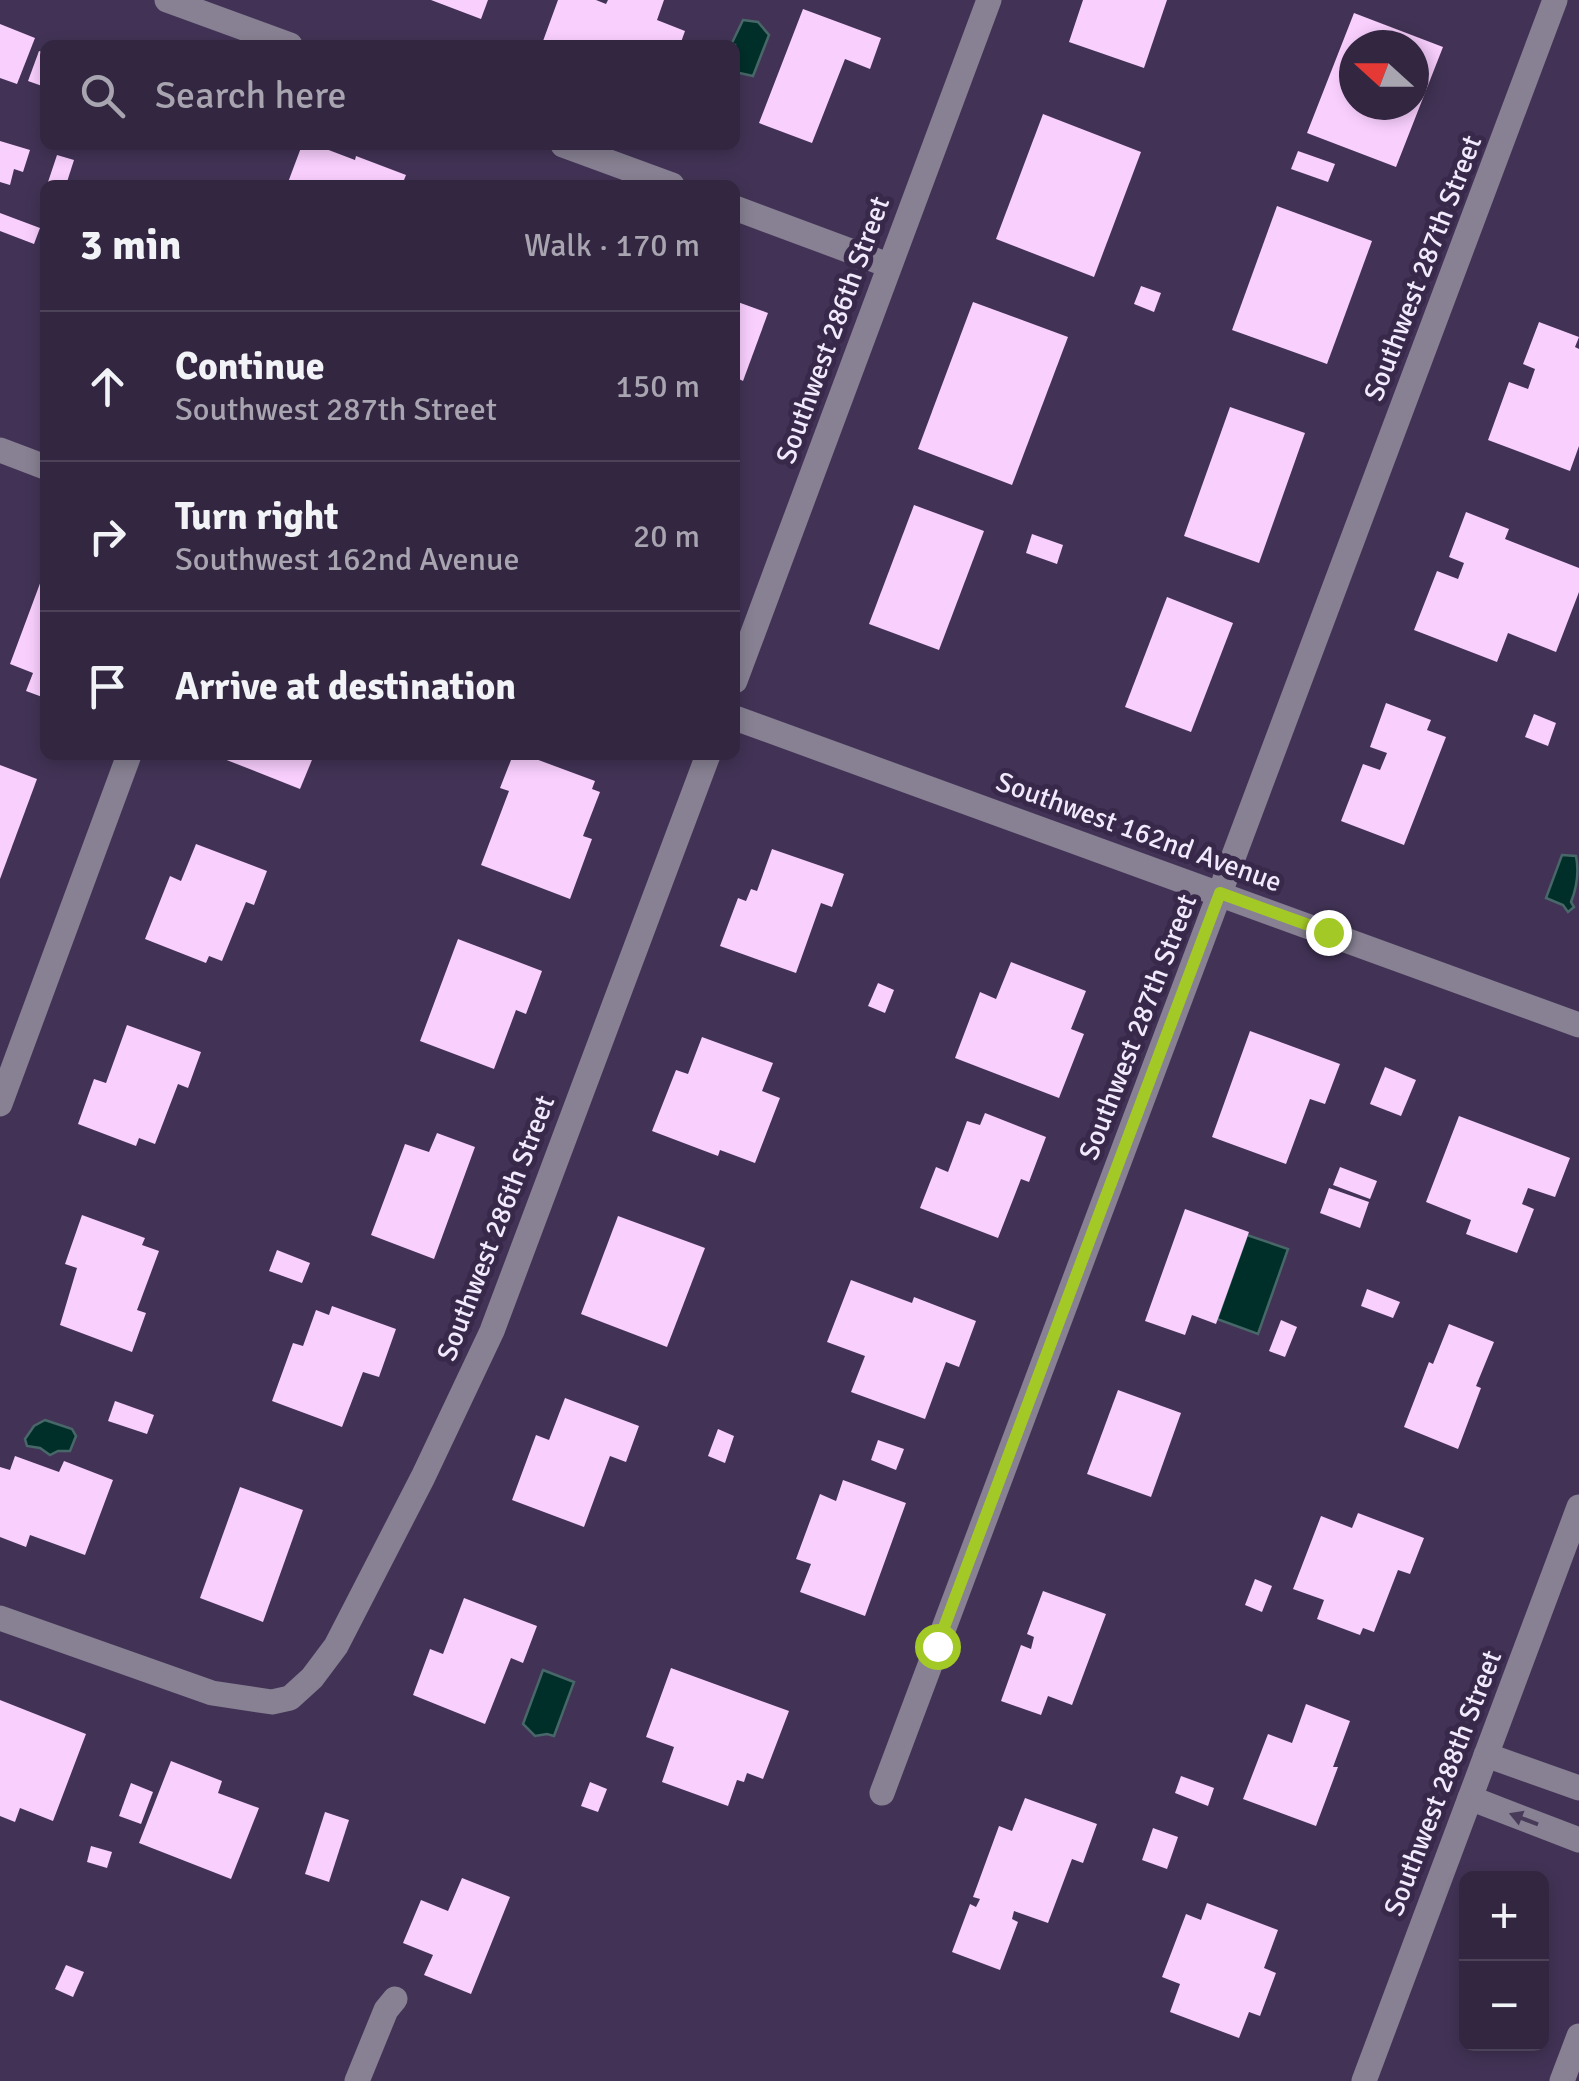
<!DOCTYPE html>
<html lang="en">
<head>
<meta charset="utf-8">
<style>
  :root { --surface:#322640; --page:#3a2e47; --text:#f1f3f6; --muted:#a8a5b1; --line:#4d4359 }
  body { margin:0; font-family:Signika,sans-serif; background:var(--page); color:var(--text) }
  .controls { position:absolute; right:30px; bottom:30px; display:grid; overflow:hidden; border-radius:15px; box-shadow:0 5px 15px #0003 }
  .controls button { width:90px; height:90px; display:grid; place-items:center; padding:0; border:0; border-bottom:2px solid var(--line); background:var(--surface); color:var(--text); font:50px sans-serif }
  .compass { position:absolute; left:1339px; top:30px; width:90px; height:90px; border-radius:50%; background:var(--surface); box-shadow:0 5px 15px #0003; rotate:291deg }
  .stop { position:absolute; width:30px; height:30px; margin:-22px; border:8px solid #a3c927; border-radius:50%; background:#fff }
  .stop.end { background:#a3c927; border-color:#fff; box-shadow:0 2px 10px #0008 }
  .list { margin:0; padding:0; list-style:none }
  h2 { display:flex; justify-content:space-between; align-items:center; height:130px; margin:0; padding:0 40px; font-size:42px }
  h2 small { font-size:32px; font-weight:400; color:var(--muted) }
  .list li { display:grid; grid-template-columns:65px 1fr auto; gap:30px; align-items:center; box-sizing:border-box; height:150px; padding:0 40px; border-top:2px solid var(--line) }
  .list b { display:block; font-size:38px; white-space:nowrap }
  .list p { margin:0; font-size:32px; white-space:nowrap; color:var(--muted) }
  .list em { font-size:32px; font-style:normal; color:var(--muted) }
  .icon { flex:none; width:55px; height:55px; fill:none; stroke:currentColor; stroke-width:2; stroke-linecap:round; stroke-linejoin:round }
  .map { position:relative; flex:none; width:1579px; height:2081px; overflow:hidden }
  .search { position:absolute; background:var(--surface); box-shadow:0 5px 15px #0003; left:40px; top:40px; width:700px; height:110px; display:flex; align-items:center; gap:25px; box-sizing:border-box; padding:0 35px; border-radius:15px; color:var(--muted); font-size:38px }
  .panel { position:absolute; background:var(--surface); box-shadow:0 5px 15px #0003; left:40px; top:180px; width:700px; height:580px; border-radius:15px }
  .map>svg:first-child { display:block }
  .water { fill:#002f29; stroke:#486768; stroke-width:2.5 }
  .building { fill:#f9cffe; fill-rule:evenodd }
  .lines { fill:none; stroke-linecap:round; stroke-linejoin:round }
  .minor { stroke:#878193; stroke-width:25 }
  .oneway { fill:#483b59 }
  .route { stroke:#a3c927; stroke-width:12 }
  .labels { text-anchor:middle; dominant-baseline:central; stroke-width:10; stroke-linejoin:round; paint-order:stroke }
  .street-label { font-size:28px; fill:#f1eafc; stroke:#38294b }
</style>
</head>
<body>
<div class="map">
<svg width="1579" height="2081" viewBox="0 0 1579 2081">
  <rect width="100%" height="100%" fill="#423356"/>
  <g class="water">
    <polygon points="743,20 758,22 769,35 753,76 735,72 735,45 731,45"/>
    <path d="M 1562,855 L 1576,856 C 1579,871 1577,887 1571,902 L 1574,907 L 1568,912 L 1563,905 L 1546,898 Z"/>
    <polygon points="1247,1235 1288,1249 1258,1334 1217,1319"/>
    <polygon points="45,1420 72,1429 76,1436 70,1451 58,1451 50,1455 40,1448 27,1446 25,1439 34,1426"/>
    <polygon points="543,1670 574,1682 554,1736 547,1734 535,1736 523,1724"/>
  </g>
  <g class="building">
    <polygon points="431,0 488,0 481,19"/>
    <polygon points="558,0 596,0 606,4 608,0 664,0 657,20 685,31 680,45 553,45 543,41"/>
    <polygon points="1083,0 1167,0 1144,68 1069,42"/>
    <polygon points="803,9 881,38 870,69 845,59 812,143 759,123"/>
    <path d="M 1354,13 L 1443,47 L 1396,167 L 1307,133 ZM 1354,45 L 1414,45 L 1414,105 L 1354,105 Z"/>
    <polygon points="0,24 35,38 17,84 0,78"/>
    <polygon points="39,51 45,53 45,87 28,81"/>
    <polygon points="1043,114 1141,152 1094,277 996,239"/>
    <polygon points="0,141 30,150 23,172 14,169 10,185 0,182"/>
    <polygon points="302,145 327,145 326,149 355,160 356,156 406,175 402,185 287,185"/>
    <polygon points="1298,151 1335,164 1328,182 1291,169"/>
    <polygon points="57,155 74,160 66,185 47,185"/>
    <polygon points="1277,206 1372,241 1327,364 1232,330"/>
    <polygon points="0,213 40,228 34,244 0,231"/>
    <polygon points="1141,286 1161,293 1154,312 1134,304"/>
    <polygon points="735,301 768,313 743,381 735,377"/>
    <polygon points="973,302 1068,337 1012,485 918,449"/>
    <polygon points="1539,322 1579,337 1575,347 1579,349 1579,446 1570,471 1488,440 1509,382 1528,389 1535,369 1523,364"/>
    <polygon points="1230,407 1305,433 1259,563 1184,536"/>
    <polygon points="914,505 984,531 939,650 869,624"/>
    <polygon points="1466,512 1509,529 1505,539 1579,568 1579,592 1556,652 1508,633 1497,662 1414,630 1437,571 1458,579 1464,563 1449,557"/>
    <polygon points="1032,534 1063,545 1057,564 1026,553"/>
    <polygon points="45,570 45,698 26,691 33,673 10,664"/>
    <polygon points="1167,597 1233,623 1191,732 1125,707"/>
    <polygon points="1386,703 1431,720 1427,730 1446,737 1404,845 1341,821 1363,764 1380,770 1387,753 1370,747"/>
    <polygon points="1534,714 1556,723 1548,746 1525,737"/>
    <polygon points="214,755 314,755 300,789"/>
    <polygon points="513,755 525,755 595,781 592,789 600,792 583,836 592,839 570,899 481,865 509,791 500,788"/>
    <polygon points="0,765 37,779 0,879"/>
    <polygon points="196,844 267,871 254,905 246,902 222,961 209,956 206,963 145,939 170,876 181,881"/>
    <polygon points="772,849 844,874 832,907 821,903 796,973 720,946 738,898 746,901 751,889 757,891"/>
    <polygon points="458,939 542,971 526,1014 516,1010 494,1069 420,1041"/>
    <polygon points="1011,962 1086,991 1071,1029 1084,1034 1059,1098 955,1058 980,992 996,999"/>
    <polygon points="878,983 894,990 885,1013 868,1006"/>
    <polygon points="127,1025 201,1052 188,1088 178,1084 155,1144 139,1138 136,1146 78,1124 94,1079 106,1083"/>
    <polygon points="1250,1031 1340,1064 1325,1104 1310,1099 1286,1164 1212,1137"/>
    <polygon points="702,1037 773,1063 762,1091 780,1098 755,1163 720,1150 718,1156 652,1131 676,1070 688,1074"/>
    <polygon points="1385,1067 1416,1080 1401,1116 1370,1104"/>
    <polygon points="985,1113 1046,1137 1029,1182 1021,1179 998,1238 920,1208 936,1167 948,1172 967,1121 980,1125"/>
    <polygon points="1459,1116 1570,1158 1555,1197 1528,1188 1522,1204 1534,1209 1517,1253 1466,1234 1471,1220 1426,1202"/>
    <polygon points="437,1133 475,1147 434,1259 371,1235 405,1144 429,1152"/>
    <polygon points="1340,1167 1377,1181 1370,1199 1333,1185"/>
    <polygon points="1329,1188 1369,1202 1360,1228 1320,1213"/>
    <polygon points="1185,1209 1249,1232 1216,1324 1192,1315 1185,1335 1145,1321"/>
    <polygon points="82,1215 145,1238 142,1245 159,1251 137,1310 146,1313 132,1352 60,1325 77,1268 65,1264"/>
    <polygon points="618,1216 705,1248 667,1347 581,1314"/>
    <polygon points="277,1250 310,1263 302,1283 269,1271"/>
    <polygon points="851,1280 912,1303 914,1297 976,1321 959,1367 946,1362 925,1419 851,1392 865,1356 827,1342"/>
    <polygon points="1367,1289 1400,1302 1393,1318 1361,1306"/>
    <polygon points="332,1306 396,1329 379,1377 363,1372 342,1427 272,1401 293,1343 303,1346 316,1310 329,1315"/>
    <polygon points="1281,1320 1297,1327 1285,1357 1269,1351"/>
    <polygon points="1449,1324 1494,1342 1476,1386 1481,1388 1458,1449 1404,1427 1429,1362 1433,1364"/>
    <polygon points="1118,1390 1181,1413 1151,1497 1087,1474"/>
    <polygon points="565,1398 639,1426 626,1462 610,1456 584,1527 512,1500 536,1435 549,1440"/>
    <polygon points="115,1401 154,1415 147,1434 108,1421"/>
    <polygon points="718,1429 734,1436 725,1463 708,1456"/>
    <polygon points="878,1440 904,1449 896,1470 871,1460"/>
    <polygon points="15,1456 59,1472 64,1461 113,1480 85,1555 30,1535 26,1547 0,1537 0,1467 10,1470"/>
    <polygon points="843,1480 906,1503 865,1616 800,1592 811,1564 796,1559 820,1494 836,1501"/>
    <polygon points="240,1487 303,1510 263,1622 200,1598"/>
    <polygon points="1358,1513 1424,1538 1410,1574 1398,1570 1374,1632 1363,1628 1360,1635 1317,1619 1324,1600 1293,1589 1321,1516 1352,1528"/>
    <polygon points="1255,1579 1272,1586 1262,1612 1245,1605"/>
    <polygon points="1043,1591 1106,1614 1072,1705 1048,1696 1041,1715 1001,1701 1021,1645 1031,1649 1034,1637 1027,1634"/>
    <polygon points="464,1598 537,1626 523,1663 511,1658 485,1724 413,1695 430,1649 443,1654"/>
    <polygon points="671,1668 789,1711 763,1779 747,1773 744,1782 737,1780 728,1806 662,1782 674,1747 646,1737"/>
    <polygon points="0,1700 86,1734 53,1821 20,1808 15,1822 0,1816"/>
    <polygon points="1306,1704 1350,1721 1333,1767 1338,1767 1316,1826 1243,1799 1268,1734 1292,1743"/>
    <polygon points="171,1761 222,1781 218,1793 259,1808 231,1879 139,1843"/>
    <polygon points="1181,1776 1214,1788 1208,1806 1175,1793"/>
    <polygon points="590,1782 607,1789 598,1812 581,1806"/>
    <polygon points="131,1783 153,1792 141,1824 119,1816"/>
    <polygon points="1025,1798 1097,1824 1083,1863 1072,1859 1048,1923 1014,1911 1012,1919 1018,1922 1000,1970 952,1952 970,1904 976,1907 980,1899 973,1897 999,1826 1012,1831"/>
    <polygon points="325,1812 349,1820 329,1882 305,1874"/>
    <polygon points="1153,1828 1178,1837 1167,1869 1142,1860"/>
    <polygon points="91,1846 112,1852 107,1868 87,1862"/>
    <polygon points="462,1878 510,1897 471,1994 424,1975 433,1955 403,1943 421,1900 448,1911"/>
    <polygon points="1207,1903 1278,1930 1264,1968 1276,1973 1260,2016 1249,2012 1239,2038 1170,2012 1180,1984 1162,1977 1186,1914 1201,1920"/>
    <polygon points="66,1965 84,1972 73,1997 55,1989"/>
  </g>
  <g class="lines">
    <g class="minor">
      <polyline points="167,0 290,45"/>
      <polyline points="563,145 672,185"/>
      <polyline points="735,208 888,265"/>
      <polyline points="0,450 45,467"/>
      <polyline points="735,681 989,0"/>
      <polyline points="735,718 1579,1025"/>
      <polyline points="0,1104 129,755"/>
      <polyline points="0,1618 212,1693 272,1702 290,1698 312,1678 336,1646 423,1477 492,1331 708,755"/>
      <polyline points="1486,1755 1579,1788"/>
      <polyline points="882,1793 1555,0"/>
      <polyline points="1470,1798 1579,1840"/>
      <polyline points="357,2081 386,2010 395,1999"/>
      <polyline points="1364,2081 1579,1507"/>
      <polyline points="1562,2081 1579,2036"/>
    </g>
  </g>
  <defs><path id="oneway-solid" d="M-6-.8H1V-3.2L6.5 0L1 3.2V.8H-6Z" transform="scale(2.5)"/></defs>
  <use class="oneway" href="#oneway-solid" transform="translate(1524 1819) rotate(-159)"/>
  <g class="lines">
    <polyline class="route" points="937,1646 1220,893 1328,932"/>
  </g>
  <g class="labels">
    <g class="street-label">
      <text transform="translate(1423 268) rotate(-69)">Southwest 287th Street</text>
      <text transform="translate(833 330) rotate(-70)">Southwest 286th Street</text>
      <text transform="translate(1139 832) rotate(20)">Southwest 162nd Avenue</text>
      <text transform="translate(1138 1027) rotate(-69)">Southwest 287th Street</text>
      <text transform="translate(496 1228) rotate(-69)">Southwest 286th Street</text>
      <text transform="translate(1443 1783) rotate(-69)">Southwest 288th Street</text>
    </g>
  </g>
</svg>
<div class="controls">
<button>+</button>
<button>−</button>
</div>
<svg class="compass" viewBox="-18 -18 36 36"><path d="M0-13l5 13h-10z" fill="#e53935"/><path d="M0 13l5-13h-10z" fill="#a8a5b1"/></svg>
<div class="stop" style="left:937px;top:1646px"></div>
<div class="stop end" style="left:1328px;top:932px"></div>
<div class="search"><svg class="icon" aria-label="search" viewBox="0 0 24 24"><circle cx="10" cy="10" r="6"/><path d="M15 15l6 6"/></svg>Search here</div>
<section class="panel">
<h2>3 min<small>Walk · 170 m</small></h2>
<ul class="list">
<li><svg class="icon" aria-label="ahead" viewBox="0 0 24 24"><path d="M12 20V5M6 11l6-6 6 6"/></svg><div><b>Continue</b><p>Southwest 287th Street</p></div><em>150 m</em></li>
<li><svg class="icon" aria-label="right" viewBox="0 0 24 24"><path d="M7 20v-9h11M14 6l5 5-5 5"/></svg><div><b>Turn right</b><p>Southwest 162nd Avenue</p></div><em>20 m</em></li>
<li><svg class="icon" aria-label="arrive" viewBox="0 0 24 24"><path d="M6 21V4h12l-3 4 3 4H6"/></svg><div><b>Arrive at destination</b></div></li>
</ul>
</section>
</div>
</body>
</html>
